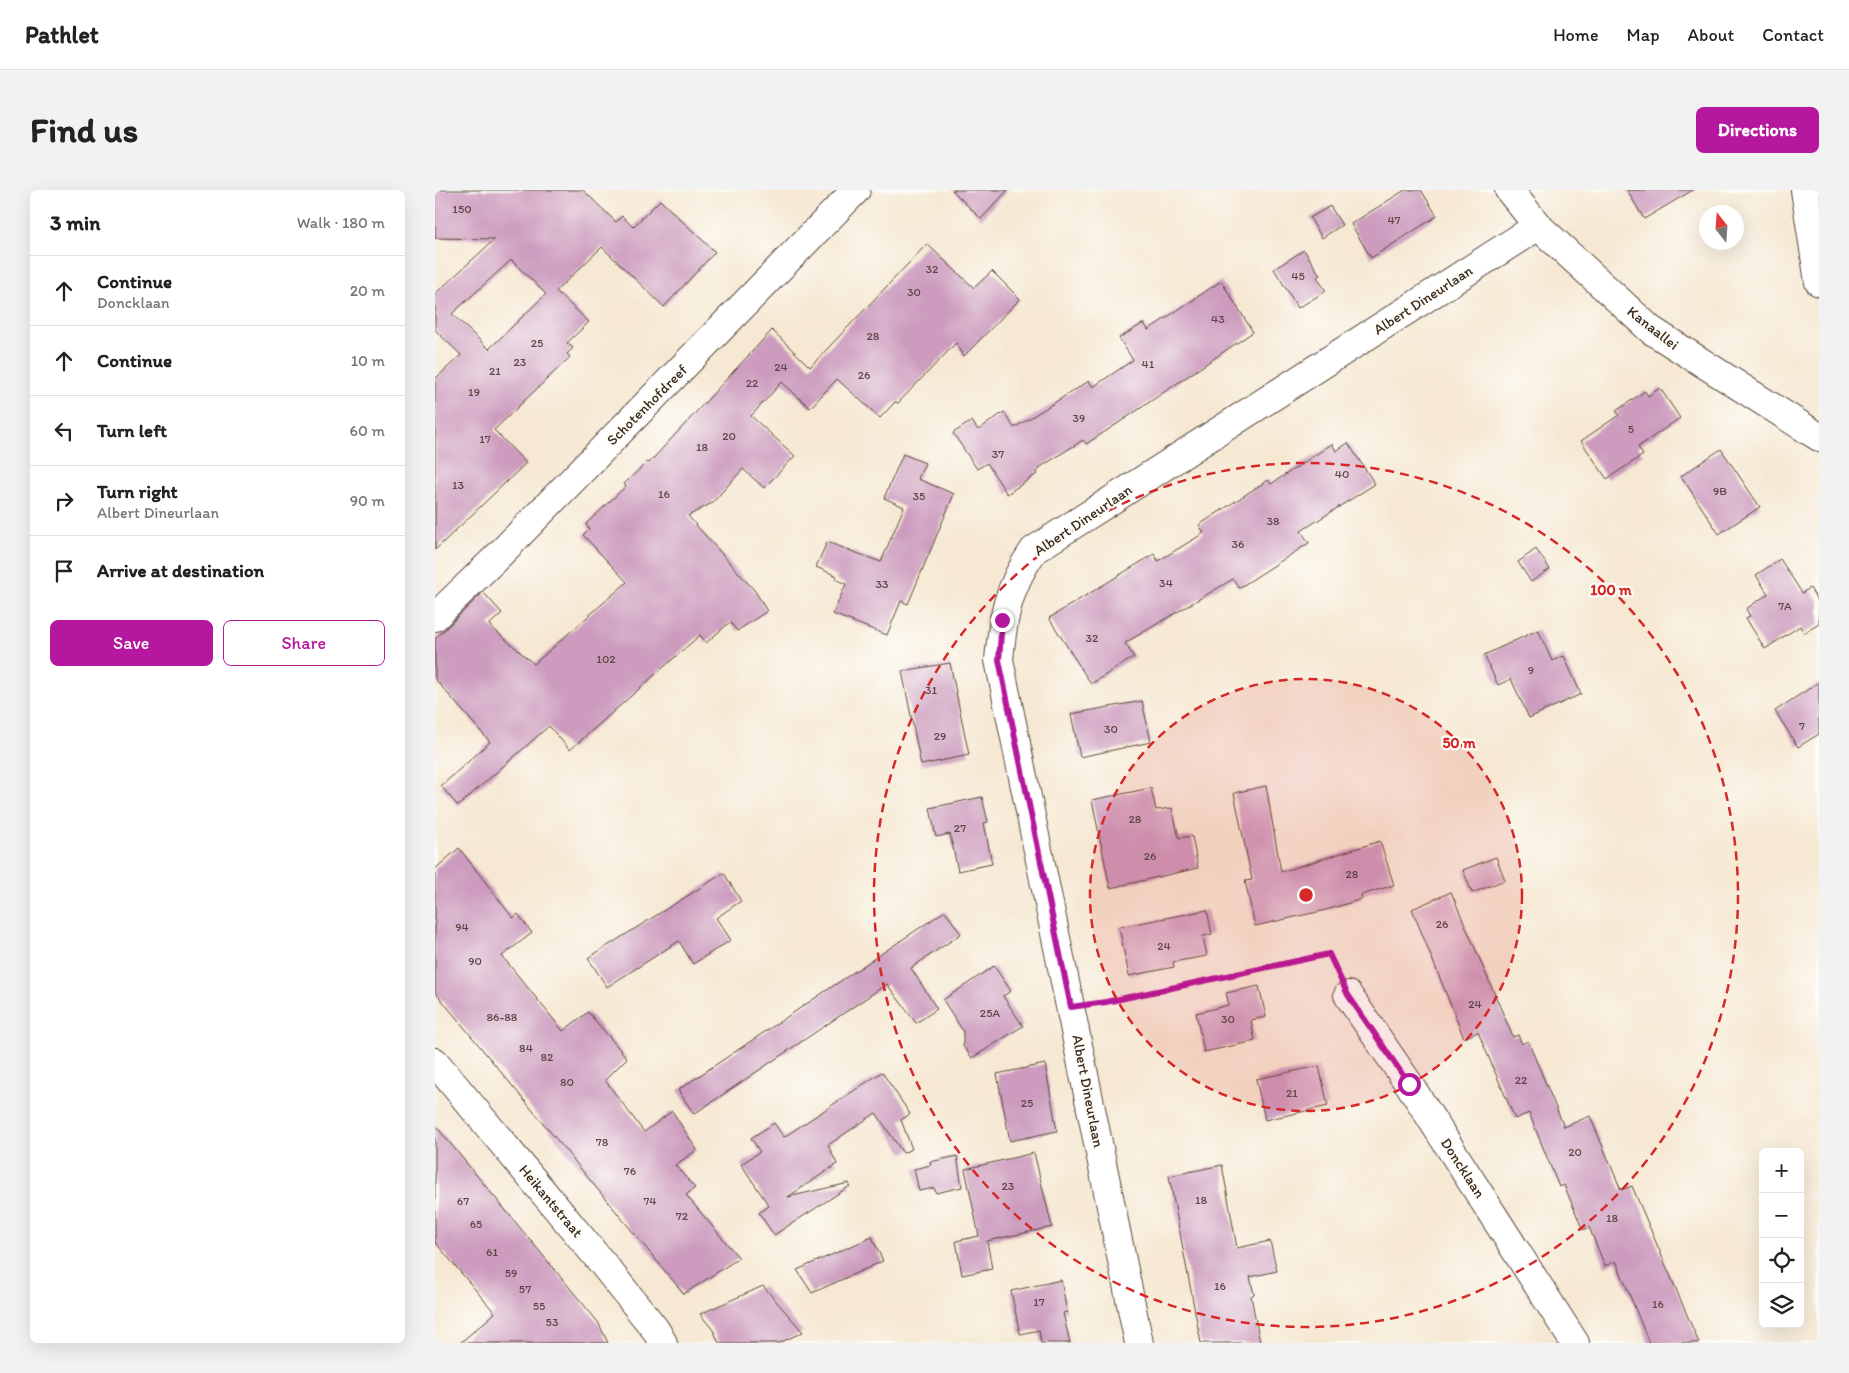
<!DOCTYPE html>
<html lang="en">
<head>
<meta charset="utf-8">
<style>
  :root { --surface:#fff; --page:#f2f2f2; --text:#222; --muted:#767676; --line:#e0e0e0; --accent:#b5179e }
  body { margin:0; font-family:Itim,sans-serif; background:var(--page); color:var(--text) }
  .controls { position:absolute; right:15px; bottom:15px; display:grid; overflow:hidden; border-radius:8px; box-shadow:0 5px 20px #0002 }
  .controls button { width:45px; height:45px; display:grid; place-items:center; padding:0; border:0; border-bottom:1px solid var(--line); background:var(--surface); color:var(--text); font:25px sans-serif }
  .compass { position:absolute; left:1264px; top:15px; width:45px; height:45px; border-radius:50%; background:var(--surface); box-shadow:0 5px 20px #0002; rotate:343deg }
  .stop { position:absolute; width:15px; height:15px; margin:-11px; border:4px solid #b5179e; border-radius:50%; background:#fff }
  .stop.end { background:#b5179e; border-color:#fff; box-shadow:0 1px 5px #0008 }
  .list { margin:0; padding:0; list-style:none }
  h2 { display:flex; justify-content:space-between; align-items:center; height:65px; margin:0; padding:0 20px; font-size:21px }
  h2 small { font-size:16px; font-weight:400; color:var(--muted) }
  .list li { display:grid; grid-template-columns:32px 1fr auto; gap:15px; align-items:center; box-sizing:border-box; height:70px; padding:0 20px; border-top:1px solid var(--line) }
  .list b { display:block; font-size:19px; white-space:nowrap }
  .list p { margin:0; font-size:16px; white-space:nowrap; color:var(--muted) }
  .list em { font-size:16px; font-style:normal; color:var(--muted) }
  .actions { display:flex; gap:10px; padding:15px 20px }
  .actions a { flex:1; padding:11px 0; border:1px solid var(--accent); border-radius:8px; text-align:center; font-size:18px; color:var(--accent) }
  .actions .main { background:var(--accent); color:#fff }
  .icon { flex:none; width:28px; height:28px; fill:none; stroke:currentColor; stroke-width:2; stroke-linecap:round; stroke-linejoin:round }
  .map { position:relative; flex:none; width:1384px; height:1153px; overflow:hidden; border-radius:8px }
  header { display:flex; align-items:center; gap:30px; box-sizing:border-box; height:70px; padding:0 25px; background:var(--surface); border-bottom:1px solid var(--line) }
  header strong { font-size:24px }
  nav { display:flex; gap:28px; margin-inline-start:auto; font-size:18px }
  .intro { display:flex; align-items:center; justify-content:space-between; box-sizing:border-box; height:120px; padding:0 30px }
  h1 { margin:0; font-size:35px }
  .button { padding:12px 22px; border-radius:8px; background:var(--accent); color:#fff; font-size:18px; font-weight:700 }
  main { display:flex; gap:30px; padding:0 30px }
  aside { flex:1; background:var(--surface); border-radius:8px; box-shadow:0 5px 20px #0002 }
  .map>svg:first-child { display:block }
  .building { fill:#cc9bbe; fill-rule:evenodd }
  .lines { fill:none; stroke-linecap:round; stroke-linejoin:round }
  .minor-casing { stroke:#574639; stroke-width:30 }
  .path { stroke:#574639; stroke-width:3; stroke-dasharray:1 4; stroke-linecap:butt }
  .minor { stroke:#fff; stroke-width:28 }
  .route { stroke:#b5179e; stroke-width:6 }
  .ring { fill:none; stroke:#d62828; stroke-width:2.5; stroke-dasharray:9 6 }
  .labels { text-anchor:middle; dominant-baseline:central; stroke-width:4.5; stroke-linejoin:round; paint-order:stroke }
  .number-label { font-size:12px; fill:#5f4646 }
  .street-label { font-size:15px; fill:#3b2a1e; stroke:#fdfcf7 }
  .centre { fill:#d62828; stroke:#fdfcf7; stroke-width:2.5 }
  .ring-label { font-size:15px; text-anchor:middle; font-weight:bold; fill:#d62828; stroke:#fdfcf7; stroke-width:4.5; stroke-linejoin:round; paint-order:stroke }
</style>
</head>
<body>
<header>
<strong>Pathlet</strong>
<nav><a>Home</a><a>Map</a><a>About</a><a>Contact</a></nav>
</header>
<div class="intro"><h1>Find us</h1><a class="button">Directions</a></div>
<main>
<aside>
<h2>3 min<small>Walk · 180 m</small></h2>
<ul class="list">
<li><svg class="icon" aria-label="ahead" viewBox="0 0 24 24"><path d="M12 20V5M6 11l6-6 6 6"/></svg><div><b>Continue</b><p>Doncklaan</p></div><em>20 m</em></li>
<li><svg class="icon" aria-label="ahead" viewBox="0 0 24 24"><path d="M12 20V5M6 11l6-6 6 6"/></svg><div><b>Continue</b></div><em>10 m</em></li>
<li><svg class="icon" aria-label="left" viewBox="0 0 24 24"><path d="M17 20v-9H6M10 6l-5 5 5 5"/></svg><div><b>Turn left</b></div><em>60 m</em></li>
<li><svg class="icon" aria-label="right" viewBox="0 0 24 24"><path d="M7 20v-9h11M14 6l5 5-5 5"/></svg><div><b>Turn right</b><p>Albert Dineurlaan</p></div><em>90 m</em></li>
<li><svg class="icon" aria-label="arrive" viewBox="0 0 24 24"><path d="M6 21V4h12l-3 4 3 4H6"/></svg><div><b>Arrive at destination</b></div></li>
</ul>
<div class="actions"><a class="main">Save</a><a>Share</a></div>
</aside>
<div class="map">
<svg width="1384" height="1153" viewBox="0 0 1384 1153">
  <rect width="100%" height="100%" fill="#fdfcf7"/>
  <filter id="ink" filterUnits="userSpaceOnUse"><feTurbulence type="fractalNoise" baseFrequency=".02" numOctaves="2"/><feDisplacementMap in="SourceGraphic" scale="10" xChannelSelector="R" yChannelSelector="G"/><feConvolveMatrix kernelMatrix="1 2 1 2 8 2 1 2 1" color-interpolation-filters="sRGB"/></filter>
  <filter id="wash" filterUnits="userSpaceOnUse"><feTurbulence type="fractalNoise" baseFrequency=".0096" numOctaves="4" result="noise"/><feDisplacementMap in="SourceGraphic" scale="20" xChannelSelector="R" yChannelSelector="G"/><feGaussianBlur stdDeviation="1.12" result="paint"/><feColorMatrix in="noise" values="0 0 0 0 0 0 0 0 0 0 0 0 0 0 0 0 0 1.4 0 .05"/><feComposite in="paint" operator="in"/></filter>
  <g filter="url(#wash)">
    <rect width="100%" height="100%" fill="#f6e8d3"/>
    <g id="blocks">
      <g class="building">
        <path d="M 0,0 L 148,0 L 181,32 L 187,26 L 198,37 L 225,10 L 280,62 L 229,117 L 167,57 L 121,101 L 154,132 L 132,153 L 138,158 L 132,164 L 135,167 L 59,240 L 91,273 L 0,360 L 0,189 L 26,165 L 0,140 L 0,104 L 60,49 L 0,48 ZM 76,70 L 111,104 L 54,159 L 17,124 Z"/>
        <polygon points="517,0 573,0 546,29"/>
        <polygon points="970,0 986,0 1002,26 936,68 916,34"/>
        <polygon points="1192,0 1258,0 1209,29"/>
        <polygon points="895,16 907,35 887,48 875,28"/>
        <polygon points="492,54 539,98 557,81 585,109 529,166 521,153 463,213 460,212 445,228 402,189 375,218 347,192 316,226 360,266 329,298 308,279 277,313 253,326 320,401 332,421 302,441 295,432 271,453 265,445 135,560 114,536 23,616 6,596 55,552 0,489 0,449 48,402 67,423 54,435 99,474 192,392 148,345 154,339 151,334 191,296 189,294 212,272 214,273 337,140 375,177"/>
        <polygon points="869,60 885,85 882,87 891,101 863,118 839,79"/>
        <polygon points="786,91 818,142 682,234 651,254 648,250 604,278 605,279 601,282 602,284 572,304 552,273 542,279 518,243 537,231 543,240 569,222 579,238 654,191 658,197 698,170 684,148 709,133 713,140"/>
        <polygon points="1225,198 1245,228 1203,257 1208,265 1172,289 1146,251 1184,225 1181,221 1210,201 1213,206"/>
        <polygon points="913,253 940,294 866,341 874,353 804,398 798,389 690,453 699,467 656,494 614,428 719,364 723,371 769,343 764,335 833,290 836,294 897,254 901,261"/>
        <polygon points="1286,259 1325,317 1284,344 1246,286"/>
        <polygon points="468,264 490,273 483,289 519,304 473,414 466,411 452,445 398,424 411,394 400,389 402,386 381,377 392,352 446,372 469,317 449,308"/>
        <polygon points="1101,359 1115,379 1096,392 1083,372"/>
        <polygon points="1345,369 1367,403 1375,398 1384,413 1384,434 1369,443 1365,436 1330,459 1311,428 1315,426 1311,419 1333,404 1321,385"/>
        <polygon points="1103,440 1117,471 1129,466 1146,504 1094,528 1076,489 1063,495 1049,465"/>
        <polygon points="515,473 534,565 486,575 467,481"/>
        <polygon points="1384,492 1384,544 1363,557 1340,521"/>
        <polygon points="707,511 716,552 645,567 636,524"/>
        <polygon points="831,596 846,682 945,651 959,695 926,705 927,709 891,720 820,736 810,691 817,690 799,603"/>
        <polygon points="716,598 721,620 737,618 744,648 757,646 763,678 675,698 657,610"/>
        <polygon points="547,607 553,632 549,633 557,674 523,681 515,644 501,647 495,618"/>
        <polygon points="24,658 78,728 83,724 97,743 67,766 128,841 153,822 192,868 170,890 209,942 237,921 262,960 240,975 260,998 251,1005 304,1068 249,1104 0,802 0,679"/>
        <polygon points="1061,667 1070,690 1037,703 1028,680"/>
        <polygon points="289,683 306,711 281,728 296,750 258,774 244,751 172,797 153,768"/>
        <polygon points="1016,702 1078,847 1083,845 1087,854 1093,851 1129,937 1155,926 1186,1000 1197,996 1264,1153 1214,1153 1181,1071 1170,1076 1154,1037 1148,1040 1129,995 1124,997 1094,923 1080,929 1043,842 1029,848 977,719"/>
        <polygon points="772,720 777,744 768,746 772,766 738,772 739,777 694,786 684,737"/>
        <polygon points="510,721 526,744 476,778 502,819 481,833 452,794 259,924 243,900"/>
        <polygon points="559,776 576,801 568,806 588,836 537,868 528,856 528,841 508,810"/>
        <polygon points="824,796 831,827 816,830 820,851 769,862 761,823 794,815 791,803"/>
        <polygon points="610,874 622,941 575,951 562,884"/>
        <polygon points="884,876 893,916 830,930 821,889"/>
        <polygon points="447,882 475,924 466,930 477,959 468,963 441,923 393,955 402,974 353,1007 414,993 415,996 339,1045 324,1023 334,1016 306,974 325,962 316,948 339,933 349,947"/>
        <polygon points="0,935 163,1132 173,1153 25,1153 60,1123 0,1052"/>
        <polygon points="599,963 617,1037 552,1051 557,1079 527,1085 521,1051 544,1046 530,979"/>
        <polygon points="522,966 527,997 501,1003 499,998 484,1001 479,979 496,975 495,972"/>
        <polygon points="787,975 802,1058 835,1051 842,1081 815,1087 819,1104 816,1106 825,1153 766,1153 734,986"/>
        <polygon points="437,1047 448,1071 377,1103 362,1080"/>
        <polygon points="626,1090 632,1122 628,1123 635,1153 606,1153 604,1140 585,1144 576,1101"/>
        <polygon points="328,1096 368,1142 344,1153 284,1153 278,1140 265,1124"/>
      </g>
    </g>
  </g>
  <g filter="url(#ink)">
    <use href="#blocks" fill-opacity="0" stroke="#574639" stroke-width="1"/>
    <g class="lines">
      <g class="minor-casing">
        <g id="minor">
          <polyline points="1074,0 1103,36 1216,140 1384,247"/>
          <polyline points="1370,0 1384,92"/>
          <polyline points="0,427 65,364 421,0"/>
          <polyline points="913,805 974,894 1140,1153"/>
          <polyline points="0,872 168,1074 220,1139 228,1153"/>
          <path d="M 704,1153 L 564,470 C 568,427 573,396 599,360 L 1103,36"/>
        </g>
      </g>
      <polyline class="path" points="664,813 894,763 902,780"/>
      <use href="#minor" class="minor"/>
    </g>
  </g>
  <g class="lines" filter="url(#ink)">
    <polyline class="route" points="567,430 564,470 636,817 671,812 894,764 913,805 974,894"/>
  </g>
  <circle cx="871" cy="705" r="216" fill="#d62828" fill-opacity=".12"/>
  <g class="ring">
    <circle cx="871" cy="705" r="216"/>
    <circle cx="871" cy="705" r="432"/>
  </g>
  <g class="labels">
    <g class="number-label">
      <text x="27" y="19">150</text>
      <text x="959" y="30">47</text>
      <text x="497" y="79">32</text>
      <text x="863" y="86">45</text>
      <text x="479" y="102">30</text>
      <text x="783" y="129">43</text>
      <text x="438" y="146">28</text>
      <text x="102" y="153">25</text>
      <text x="85" y="172">23</text>
      <text x="713" y="174">41</text>
      <text x="346" y="177">24</text>
      <text x="60" y="181">21</text>
      <text x="429" y="185">26</text>
      <text x="317" y="193">22</text>
      <text x="39" y="202">19</text>
      <text x="644" y="228">39</text>
      <text x="1196" y="239">5</text>
      <text x="294" y="246">20</text>
      <text x="50" y="249">17</text>
      <text x="267" y="257">18</text>
      <text x="563" y="264">37</text>
      <text x="907" y="284">40</text>
      <text x="23" y="295">13</text>
      <text x="1285" y="301">9B</text>
      <text x="229" y="304">16</text>
      <text x="484" y="306">35</text>
      <text x="838" y="331">38</text>
      <text x="803" y="354">36</text>
      <text x="731" y="393">34</text>
      <text x="447" y="394">33</text>
      <text x="1350" y="416">7A</text>
      <text x="657" y="448">32</text>
      <text x="171" y="469">102</text>
      <text x="1096" y="480">9</text>
      <text x="496" y="500">31</text>
      <text x="1367" y="536">7</text>
      <text x="676" y="539">30</text>
      <text x="505" y="546">29</text>
      <text x="700" y="629">28</text>
      <text x="525" y="638">27</text>
      <text x="715" y="666">26</text>
      <text x="917" y="684">28</text>
      <text x="1007" y="734">26</text>
      <text x="27" y="737">94</text>
      <text x="729" y="756">24</text>
      <text x="40" y="771">90</text>
      <text x="1040" y="814">24</text>
      <text x="555" y="823">25A</text>
      <text x="67" y="827">86-88</text>
      <text x="793" y="829">30</text>
      <text x="91" y="858">84</text>
      <text x="112" y="867">82</text>
      <text x="1086" y="890">22</text>
      <text x="132" y="892">80</text>
      <text x="857" y="903">21</text>
      <text x="592" y="913">25</text>
      <text x="167" y="952">78</text>
      <text x="1140" y="962">20</text>
      <text x="195" y="981">76</text>
      <text x="573" y="996">23</text>
      <text x="766" y="1010">18</text>
      <text x="28" y="1011">67</text>
      <text x="215" y="1011">74</text>
      <text x="247" y="1026">72</text>
      <text x="1177" y="1028">18</text>
      <text x="41" y="1034">65</text>
      <text x="57" y="1062">61</text>
      <text x="76" y="1083">59</text>
      <text x="785" y="1096">16</text>
      <text x="90" y="1099">57</text>
      <text x="604" y="1112">17</text>
      <text x="1223" y="1114">16</text>
      <text x="104" y="1116">55</text>
      <text x="117" y="1132">53</text>
    </g>
    <g class="street-label">
      <text transform="translate(988 110) rotate(-33)">Albert Dineurlaan</text>
      <text transform="translate(1218 138) rotate(38)">Kanaallei</text>
      <text transform="translate(212 215) rotate(-45)">Schotenhofdreef</text>
      <text transform="translate(648 330) rotate(-34)">Albert Dineurlaan</text>
      <text transform="translate(653 901) rotate(79)">Albert Dineurlaan</text>
      <text transform="translate(1028 978) rotate(57)">Doncklaan</text>
      <text transform="translate(116 1011) rotate(50)">Heikantstraat</text>
    </g>
  </g>
  <circle cx="871" cy="705" r="8" class="centre"/>
  <g class="ring-label">
    <text x="1176" y="405">100 m</text>
    <text x="1024" y="558">50 m</text>
  </g>
</svg>
<div class="controls">
<button>+</button>
<button>−</button>
<button><svg class="icon" aria-label="locate" viewBox="0 0 24 24"><circle cx="12" cy="12" r="6"/><path d="M12 2v4M12 18v4M2 12h4M18 12h4"/></svg></button>
<button><svg class="icon" aria-label="layers" viewBox="0 0 24 24"><path d="M12 4l9 5-9 5-9-5zM3 14l9 5 9-5"/></svg></button>
</div>
<svg class="compass" viewBox="-18 -18 36 36"><path d="M0-13l5 13h-10z" fill="#e53935"/><path d="M0 13l5-13h-10z" fill="#767676"/></svg>
<div class="stop" style="left:974px;top:894px"></div>
<div class="stop end" style="left:567px;top:430px"></div>
</div>
</main>
</body>
</html>
